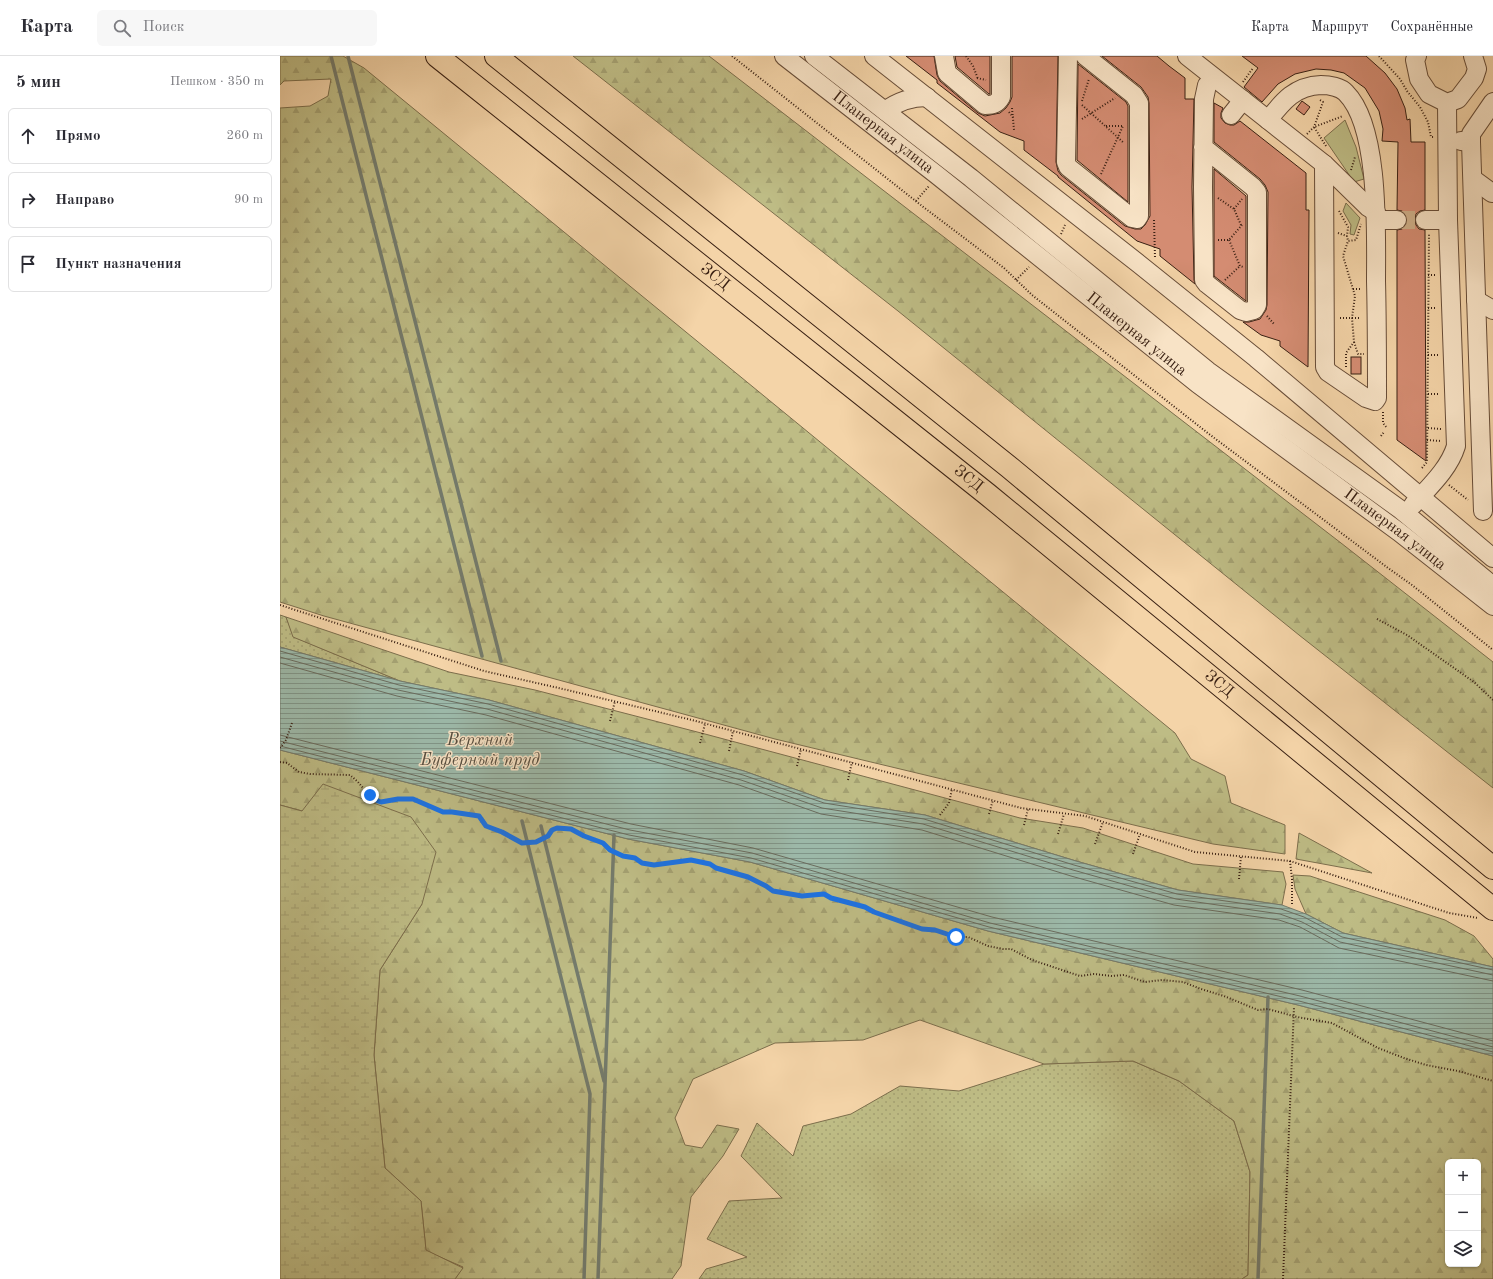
<!DOCTYPE html>
<html lang="ru">
<head>
<meta charset="utf-8">
<style>
  :root { --surface:#fff; --page:#f7f7f7; --text:#2b2b33; --muted:#7c7c81; --line:#e1e1e2 }
  body { margin:0; font-family:"Old Standard TT",serif; background:var(--page); color:var(--text) }
  .controls { position:absolute; right:12px; bottom:12px; display:grid; overflow:hidden; border-radius:6px; box-shadow:0 1px 3px #0004 }
  .controls button { width:36px; height:36px; display:grid; place-items:center; padding:0; border:0; border-bottom:1px solid var(--line); background:var(--surface); color:var(--text); font:20px sans-serif }
  .stop { position:absolute; width:12px; height:12px; margin:-9px; border:3px solid #1a73e8; border-radius:50%; background:#fff }
  .stop.end { background:#1a73e8; border-color:#fff; box-shadow:0 1px 4px #0008 }
  .list { margin:0; padding:0; list-style:none }
  h2 { display:flex; justify-content:space-between; align-items:center; height:52px; margin:0; padding:0 16px; font-size:17px }
  h2 small { font-size:13px; font-weight:400; color:var(--muted) }
  .list li { display:grid; grid-template-columns:26px 1fr auto; gap:12px; align-items:center; box-sizing:border-box; height:56px; margin:0 8px 8px; padding:0 8px; border:1px solid var(--line); border-radius:6px }
  .list b { display:block; font-size:15px; white-space:nowrap }
  .list em { font-size:13px; font-style:normal; color:var(--muted) }
  .icon { flex:none; width:22px; height:22px; fill:none; stroke:currentColor; stroke-width:2; stroke-linecap:round; stroke-linejoin:round }
  .map { position:relative; flex:none; width:1213px; height:1223px; overflow:hidden }
  header { display:flex; align-items:center; gap:24px; box-sizing:border-box; height:56px; padding:0 20px; background:var(--surface); border-bottom:1px solid var(--line) }
  header strong { font-size:19px }
  nav { display:flex; gap:22px; margin-inline-start:auto; font-size:14px }
  .search { width:280px; height:36px; background:var(--page); display:flex; align-items:center; gap:10px; box-sizing:border-box; padding:0 14px; border-radius:6px; color:var(--muted); font-size:15px }
  main { display:flex }
  aside { flex:1; background:var(--surface) }
  .map>svg:first-child { display:block }
  .grass { fill:url(#grass-dots); stroke:#7c6e4c }
  .forest { fill:url(#forest-firs); stroke:#7c6e4c; fill-rule:evenodd }
  .wetland { fill:url(#wetland-marsh); stroke:#7c6e4c }
  .green { fill:#bebc85; stroke:#7c6e4c }
  .water { fill:url(#water-rules); stroke:#747b6c }
  .lines { fill:none; stroke-linecap:round; stroke-linejoin:round }
  .shore { stroke:#6a6c5e; stroke-width:1 }
  .stream { stroke:#747b6c; stroke-width:3.5 }
  .building { fill:#d48c72; stroke:#392013 }
  .minor-tunnel { stroke:#cfb08a; stroke-width:18; stroke-dasharray:18 9; stroke-linecap:butt }
  .minor-casing { stroke:#684d38; stroke-width:20 }
  .highway-casing { stroke:#392013; stroke-width:24 }
  .path { stroke:#392013; stroke-width:2; stroke-dasharray:1 2; stroke-linecap:butt }
  .minor { stroke:#f8e3c6; stroke-width:18 }
  .highway { stroke:#f4d4a8; stroke-width:22 }
  .route { stroke:#1a73e8; stroke-width:5 }
  .labels { text-anchor:middle; dominant-baseline:central; stroke-width:3; stroke-linejoin:round; paint-order:stroke }
  .street-label { font-size:16px; fill:#392013; stroke:#f8e3c6 }
  .water-label { font-size:17px; font-style:italic; fill:#574e40; stroke:#f8e3c6 }
</style>
</head>
<body>
<header>
<strong>Карта</strong>
<div class="search"><svg class="icon" aria-label="search" viewBox="0 0 24 24"><circle cx="10" cy="10" r="6"/><path d="M15 15l6 6"/></svg>Поиск</div>
<nav><a>Карта</a><a>Маршрут</a><a>Сохранённые</a></nav>
</header>
<main>
<aside>
<h2>5 мин<small>Пешком · 350 m</small></h2>
<ul class="list">
<li><svg class="icon" aria-label="ahead" viewBox="0 0 24 24"><path d="M12 20V5M6 11l6-6 6 6"/></svg><div><b>Прямо</b></div><em>260 m</em></li>
<li><svg class="icon" aria-label="right" viewBox="0 0 24 24"><path d="M7 20v-9h11M14 6l5 5-5 5"/></svg><div><b>Направо</b></div><em>90 m</em></li>
<li><svg class="icon" aria-label="arrive" viewBox="0 0 24 24"><path d="M6 21V4h12l-3 4 3 4H6"/></svg><div><b>Пункт назначения</b></div></li>
</ul>
</aside>
<div class="map">
<svg width="1213" height="1223" viewBox="0 0 1213 1223">
  <defs>
    <pattern id="grass-dots" width="8" height="8" patternUnits="userSpaceOnUse"><rect width="8" height="8" fill="#bebc85"/><path d="M2 2h.1M6 6h.1" fill="none" stroke="#a4a172" stroke-width="1.8" stroke-linecap="round"/></pattern>
    <pattern id="forest-firs" width="22" height="20" patternUnits="userSpaceOnUse"><rect width="22" height="20" fill="#bebc85"/><path d="M5 1l3.5 6h-7zM16 11l3.5 6h-7z" fill="#a4a172"/></pattern>
    <pattern id="wetland-marsh" width="20" height="14" patternUnits="userSpaceOnUse"><rect width="20" height="14" fill="#bebc85"/><path d="M1 5h8M5 5V1M11 12h8M15 12V8" fill="none" stroke="#a4a172"/></pattern>
    <pattern id="water-rules" width="6" height="5" patternUnits="userSpaceOnUse"><rect width="6" height="5" fill="#9cb8a8"/><path d="M0 2.5h6" fill="none" stroke="#809588"/></pattern>
  </defs>
  <rect width="100%" height="100%" fill="#f4d4a8"/>
  <filter id="stains"><feTurbulence type="fractalNoise" baseFrequency=".005" numOctaves="4"/><feColorMatrix values="0 0 0 0 .2 0 0 0 0 .09 0 0 0 0 .02 0 0 0 .5 -.17"/></filter>
  <radialGradient id="worn" r=".72"><stop offset=".6" stop-color="#630" stop-opacity="0"/><stop offset="1" stop-color="#630" stop-opacity=".3"/></radialGradient>
  <g class="grass">
    <polygon points="0,559 6,561 14,581 120,625 0,591"/>
    <polygon points="853,1005 899,1025 954,1065 970,1116 968,1219 962,1223 419,1223 426,1213 467,1201 427,1183 449,1145 502,1142 461,1100 477,1067 513,1100 523,1070 571,1058 620,1030 679,1035 764,1008"/>
  </g>
  <g class="forest">
    <polygon points="0,0 63,0 84,12 895,677 911,703 945,720 951,747 1005,769 1005,798 933,788 495,683 44,560 0,546 0,52 30,50 48,40 51,23 4,25 0,29"/>
    <polygon points="293,0 429,0 1061,487 1213,606 1213,732 1019,579 618,255"/>
    <polygon points="6,561 169,616 255,634 425,678 740,762 803,772 913,808 1003,816 1006,828 1002,849 898,834 796,805 645,759 545,744 464,715 209,644 120,625 13,581"/>
    <path d="M 0,694 L 348,783 L 470,806 L 708,875 L 1018,949 L 1213,1000 L 1213,1223 L 962,1223 L 968,1219 L 970,1116 L 954,1065 L 899,1025 L 853,1005 L 764,1008 L 640,964 L 583,984 L 495,987 L 413,1023 L 395,1062 L 405,1089 L 422,1092 L 437,1069 L 459,1073 L 443,1100 L 411,1141 L 401,1210 L 392,1223 L 175,1223 L 183,1211 L 146,1195 L 141,1145 L 105,1112 L 94,999 L 100,914 L 142,848 L 22,755 L 0,749 ZM 1168,1106 L 1198,1106 L 1198,1208 L 1168,1208 Z"/>
    <polygon points="1019,777 1092,817 1016,803"/>
    <polygon points="1013,819 1030,820 1165,864 1194,880 1213,903 1213,911 1063,877 1026,858 1015,833"/>
  </g>
  <polygon class="wetland" points="43,728 131,761 156,796 142,848 100,914 94,999 105,1112 141,1145 146,1194 183,1212 175,1223 0,1223 0,749 22,755"/>
  <g class="green">
    <polygon points="1065,64 1076,91 1084,123 1074,126 1044,82"/>
    <polygon points="1066,147 1080,162 1074,179 1070,178 1071,169 1063,155"/>
  </g>
  <polygon class="water" points="0,591 120,625 209,644 464,715 545,744 645,759 796,805 898,834 1002,849 1026,858 1063,877 1213,911 1213,1000 1018,949 708,875 470,806 348,783 0,694"/>
  <g class="lines">
    <g class="shore">
      <polyline points="0,595 119,629 208,648 463,719 544,747 644,763 794,809 897,838 1001,853 1024,861 1062,881 1213,914"/>
      <polyline points="0,601 118,634 207,653 461,724 542,752 643,768 793,814 896,843 1000,858 1022,866 1060,886 1213,919"/>
      <polyline points="0,607 117,640 206,659 459,729 541,758 642,774 791,820 894,849 999,864 1020,871 1059,892 1213,925"/>
      <polyline points="0,679 351,768 473,792 712,861 1022,934 1213,985"/>
      <polyline points="0,685 350,774 472,797 710,867 1020,940 1213,991"/>
      <polyline points="0,690 349,779 471,802 709,871 1019,945 1213,996"/>
    </g>
    <g class="stream">
      <polyline points="51,0 202,600"/>
      <polyline points="68,0 221,605"/>
      <polyline points="242,765 310,1038 304,1223"/>
      <polyline points="261,770 324,1025"/>
      <polyline points="318,1223 334,779"/>
      <polyline points="978,1223 988,941"/>
    </g>
  </g>
  <g class="building">
    <polygon points="626,0 654,0 657,19 660,25 698,57 705,60 720,57 726,52 730,46 732,41 732,0 778,0 776,106 778,115 781,119 845,170 855,173 861,173 865,169 870,160 869,47 868,41 861,31 822,0 877,0 889,10 905,22 905,43 914,43 912,131 914,224 915,228 880,200 880,193 857,185 778,121 778,120 744,94 744,85 720,76 657,27 657,24"/>
    <polygon points="675,0 710,0 710,38 709,38 677,11"/>
    <polygon points="962,0 1086,0 1105,17 1117,33 1125,52 1127,64 1130,63 1131,86 1145,86 1145,154 1140,155 1136,158 1135,164 1136,169 1139,173 1145,174 1146,405 1117,384 1117,174 1122,173 1126,170 1127,164 1126,158 1122,155 1117,154 1118,86 1102,85 1103,73 1099,55 1085,32 1064,17 1051,14 1036,13 1015,18 998,28 982,46 964,31 978,12"/>
    <polygon points="798,8 846,46 848,50 848,146 797,104"/>
    <polygon points="1022,45 1030,51 1024,59 1016,53"/>
    <polygon points="934,47 943,52 941,57 941,62 945,67 950,69 954,69 960,65 1026,117 1026,154 1029,154 1028,311 1000,290 1000,285 981,279 963,266 969,266 980,263 986,254 987,249 988,136 985,129 980,123 934,86"/>
    <polygon points="934,113 966,140 966,245 934,220"/>
    <rect x="1071" y="301" width="10" height="17"/>
  </g>
  <g class="lines">
    <polyline class="minor-tunnel" points="1117,164 1145,164"/>
    <g class="minor-casing">
      <g id="minor">
        <path id="s1" d="M 504,0 L 657,119 L 918,328 L 1119,476 L 1213,550"/>
        <polyline points="534,0 691,122 928,315 1121,454 1213,530"/>
        <polyline points="594,0 859,208 976,302 1213,502"/>
        <path d="M 664,0 L 667,17 L 705,49 C 713,49 717,48 721,41 L 721,0"/>
        <polyline points="788,0 786,106 788,111 852,162 857,163 859,160 859,47 854,39 805,0"/>
        <polyline points="907,0 1044,108 1088,151 1096,156"/>
        <polyline points="1137,0 1135,4 1139,23 1149,38 1167,47 1178,43 1194,22 1197,13 1193,0"/>
        <path d="M 605,55 C 618,45 631,41 647,41"/>
        <polyline points="951,59 963,44"/>
        <path d="M 988,64 C 1003,45 1015,30 1041,29 C 1049,29 1061,31 1066,37 C 1100,71 1096,178 1096,225 C 1097,264 1097,303 1097,342 L 1095,345 L 1086,342 L 1048,316 L 1045,311 L 1044,108"/>
        <polyline points="1181,85 1191,86 1191,78 1213,46"/>
        <polyline points="1191,86 1203,455"/>
        <polyline points="923,91 973,131 977,136 977,249 974,254 966,256 960,254 927,228 924,224 923,131 924,43 927,29 934,22"/>
        <polyline points="1193,123 1212,137"/>
        <polyline points="1096,164 1117,164"/>
        <polyline points="1145,164 1168,164"/>
        <polyline points="1196,244 1213,254"/>
        <path d="M 1133,449 C 1149,431 1169,413 1176,390 L 1168,164 L 1167,47"/>
      </g>
    </g>
    <g class="highway-casing">
      <g id="highway">
        <path id="s2" d="M 157,0 L 707,438 L 1213,853"/>
        <polyline points="216,0 729,411 1213,812"/>
      </g>
    </g>
    <g class="path">
      <polyline points="452,0 642,150 724,212 752,239 929,378 1108,512 1132,529 1213,594"/>
      <polyline points="686,0 693,10 698,23"/>
      <polyline points="1099,0 1120,23 1127,35 1140,51 1148,66 1151,81 1154,81"/>
      <polyline points="697,22 706,24"/>
      <polyline points="963,26 973,12"/>
      <polyline points="802,45 809,23"/>
      <polyline points="802,49 844,87"/>
      <polyline points="732,52 734,74"/>
      <polyline points="729,56 733,61"/>
      <polyline points="802,63 835,42"/>
      <polyline points="826,70 844,70"/>
      <polyline points="1027,78 1034,71 1043,46 1040,44"/>
      <polyline points="1046,90 1034,71 1063,60"/>
      <polyline points="1071,114 1075,101"/>
      <polyline points="821,118 843,70"/>
      <polyline points="938,142 954,153 961,169"/>
      <polyline points="636,145 649,130"/>
      <polyline points="954,153 962,143"/>
      <polyline points="1059,155 1068,171 1067,180 1068,185"/>
      <polyline points="874,164 875,201"/>
      <polyline points="1058,177 1067,180"/>
      <polyline points="781,178 785,169"/>
      <polyline points="938,184 949,184 962,169"/>
      <polyline points="949,184 960,210 963,211"/>
      <polyline points="1148,219 1157,219"/>
      <polyline points="736,224 749,211"/>
      <polyline points="945,224 960,210"/>
      <polyline points="1073,233 1082,233"/>
      <polyline points="1148,252 1157,252"/>
      <polyline points="987,260 994,268"/>
      <polyline points="1060,262 1081,262"/>
      <polyline points="1074,286 1078,298 1084,298"/>
      <polyline points="1148,299 1159,299"/>
      <polyline points="1066,311 1066,297 1074,286 1072,262 1075,240 1063,200 1068,185 1076,184 1081,168"/>
      <polyline points="1148,338 1160,338"/>
      <polyline points="1103,356 1103,367 1107,372"/>
      <polyline points="1148,372 1161,373"/>
      <polyline points="1101,380 1104,376"/>
      <polyline points="1147,384 1161,385"/>
      <polyline points="1142,412 1147,406 1149,178"/>
      <polyline points="1169,429 1188,444"/>
      <polyline points="0,549 204,615 283,633 412,664 741,752 805,760 915,796 1010,805 1169,857 1198,862"/>
      <polyline points="1097,563 1127,579 1194,626 1213,644"/>
      <polyline points="330,665 335,645"/>
      <polyline points="420,687 425,668"/>
      <polyline points="0,692 6,684 12,667"/>
      <polyline points="449,695 453,675"/>
      <polyline points="0,706 7,707 19,716 30,718 70,719 78,726 83,732 98,745 101,746 118,743 133,743 163,756 172,756 199,760 206,770 222,775 241,787 255,786 268,780 272,774 277,772 291,773 304,780 323,787 330,793 343,800 355,802 362,807 374,809 411,804 429,808 436,812 468,821 486,830 493,835 522,840 544,838 551,842 585,851 594,856 642,873 655,874 676,881 688,881 708,890 723,893 731,893 752,904 800,920 814,918 832,920 844,919 865,926 882,924 903,926 921,933 944,940 978,954 988,953 1017,961 1052,967 1098,992 1124,1002 1146,1009 1178,1015 1213,1025"/>
      <polyline points="517,710 521,693"/>
      <polyline points="568,724 572,706"/>
      <polyline points="709,758 713,744"/>
      <polyline points="660,759 669,747 672,733"/>
      <polyline points="744,769 748,753"/>
      <polyline points="778,778 784,758"/>
      <polyline points="815,788 823,766"/>
      <polyline points="853,798 860,778"/>
      <polyline points="1010,805 1012,823 1012,848"/>
      <polyline points="959,823 961,800"/>
      <polyline points="1003,1223 1014,951"/>
    </g>
    <use href="#minor" class="minor"/>
    <use href="#highway" class="highway"/>
  </g>
  <g class="lines">
    <polyline class="route" points="90,739 98,745 101,746 118,743 133,743 163,756 172,756 199,760 206,770 222,776 242,787 256,786 268,780 272,774 277,772 291,773 304,780 323,787 330,794 343,800 355,802 362,807 374,809 411,804 430,808 436,812 468,821 486,830 493,835 522,840 544,838 551,842 585,851 594,856 642,873 655,874 676,881"/>
  </g>
  <g class="labels">
    <g class="street-label">
      <text stroke="none"><textPath href="#s1" startOffset="125">Планерная улица</textPath></text>
      <text stroke="none"><textPath href="#s2" startOffset="355">ЗСД</textPath></text>
      <text stroke="none"><textPath href="#s1" startOffset="449">Планерная улица</textPath></text>
      <text stroke="none"><textPath href="#s2" startOffset="679">ЗСД</textPath></text>
      <text stroke="none"><textPath href="#s1" startOffset="773">Планерная улица</textPath></text>
      <text stroke="none"><textPath href="#s2" startOffset="1003">ЗСД</textPath></text>
    </g>
    <g class="water-label">
      <text x="200" y="684">Верхний<tspan x="200" dy="20">Буферный пруд</tspan></text>
    </g>
  </g>
  <rect width="100%" height="100%" filter="url(#stains)"/>
  <rect width="100%" height="100%" fill="url(#worn)"/>
</svg>
<div class="controls">
<button>+</button>
<button>−</button>
<button><svg class="icon" aria-label="layers" viewBox="0 0 24 24"><path d="M12 4l9 5-9 5-9-5zM3 14l9 5 9-5"/></svg></button>
</div>
<div class="stop" style="left:676px;top:881px"></div>
<div class="stop end" style="left:90px;top:739px"></div>
</div>
</main>
</body>
</html>
